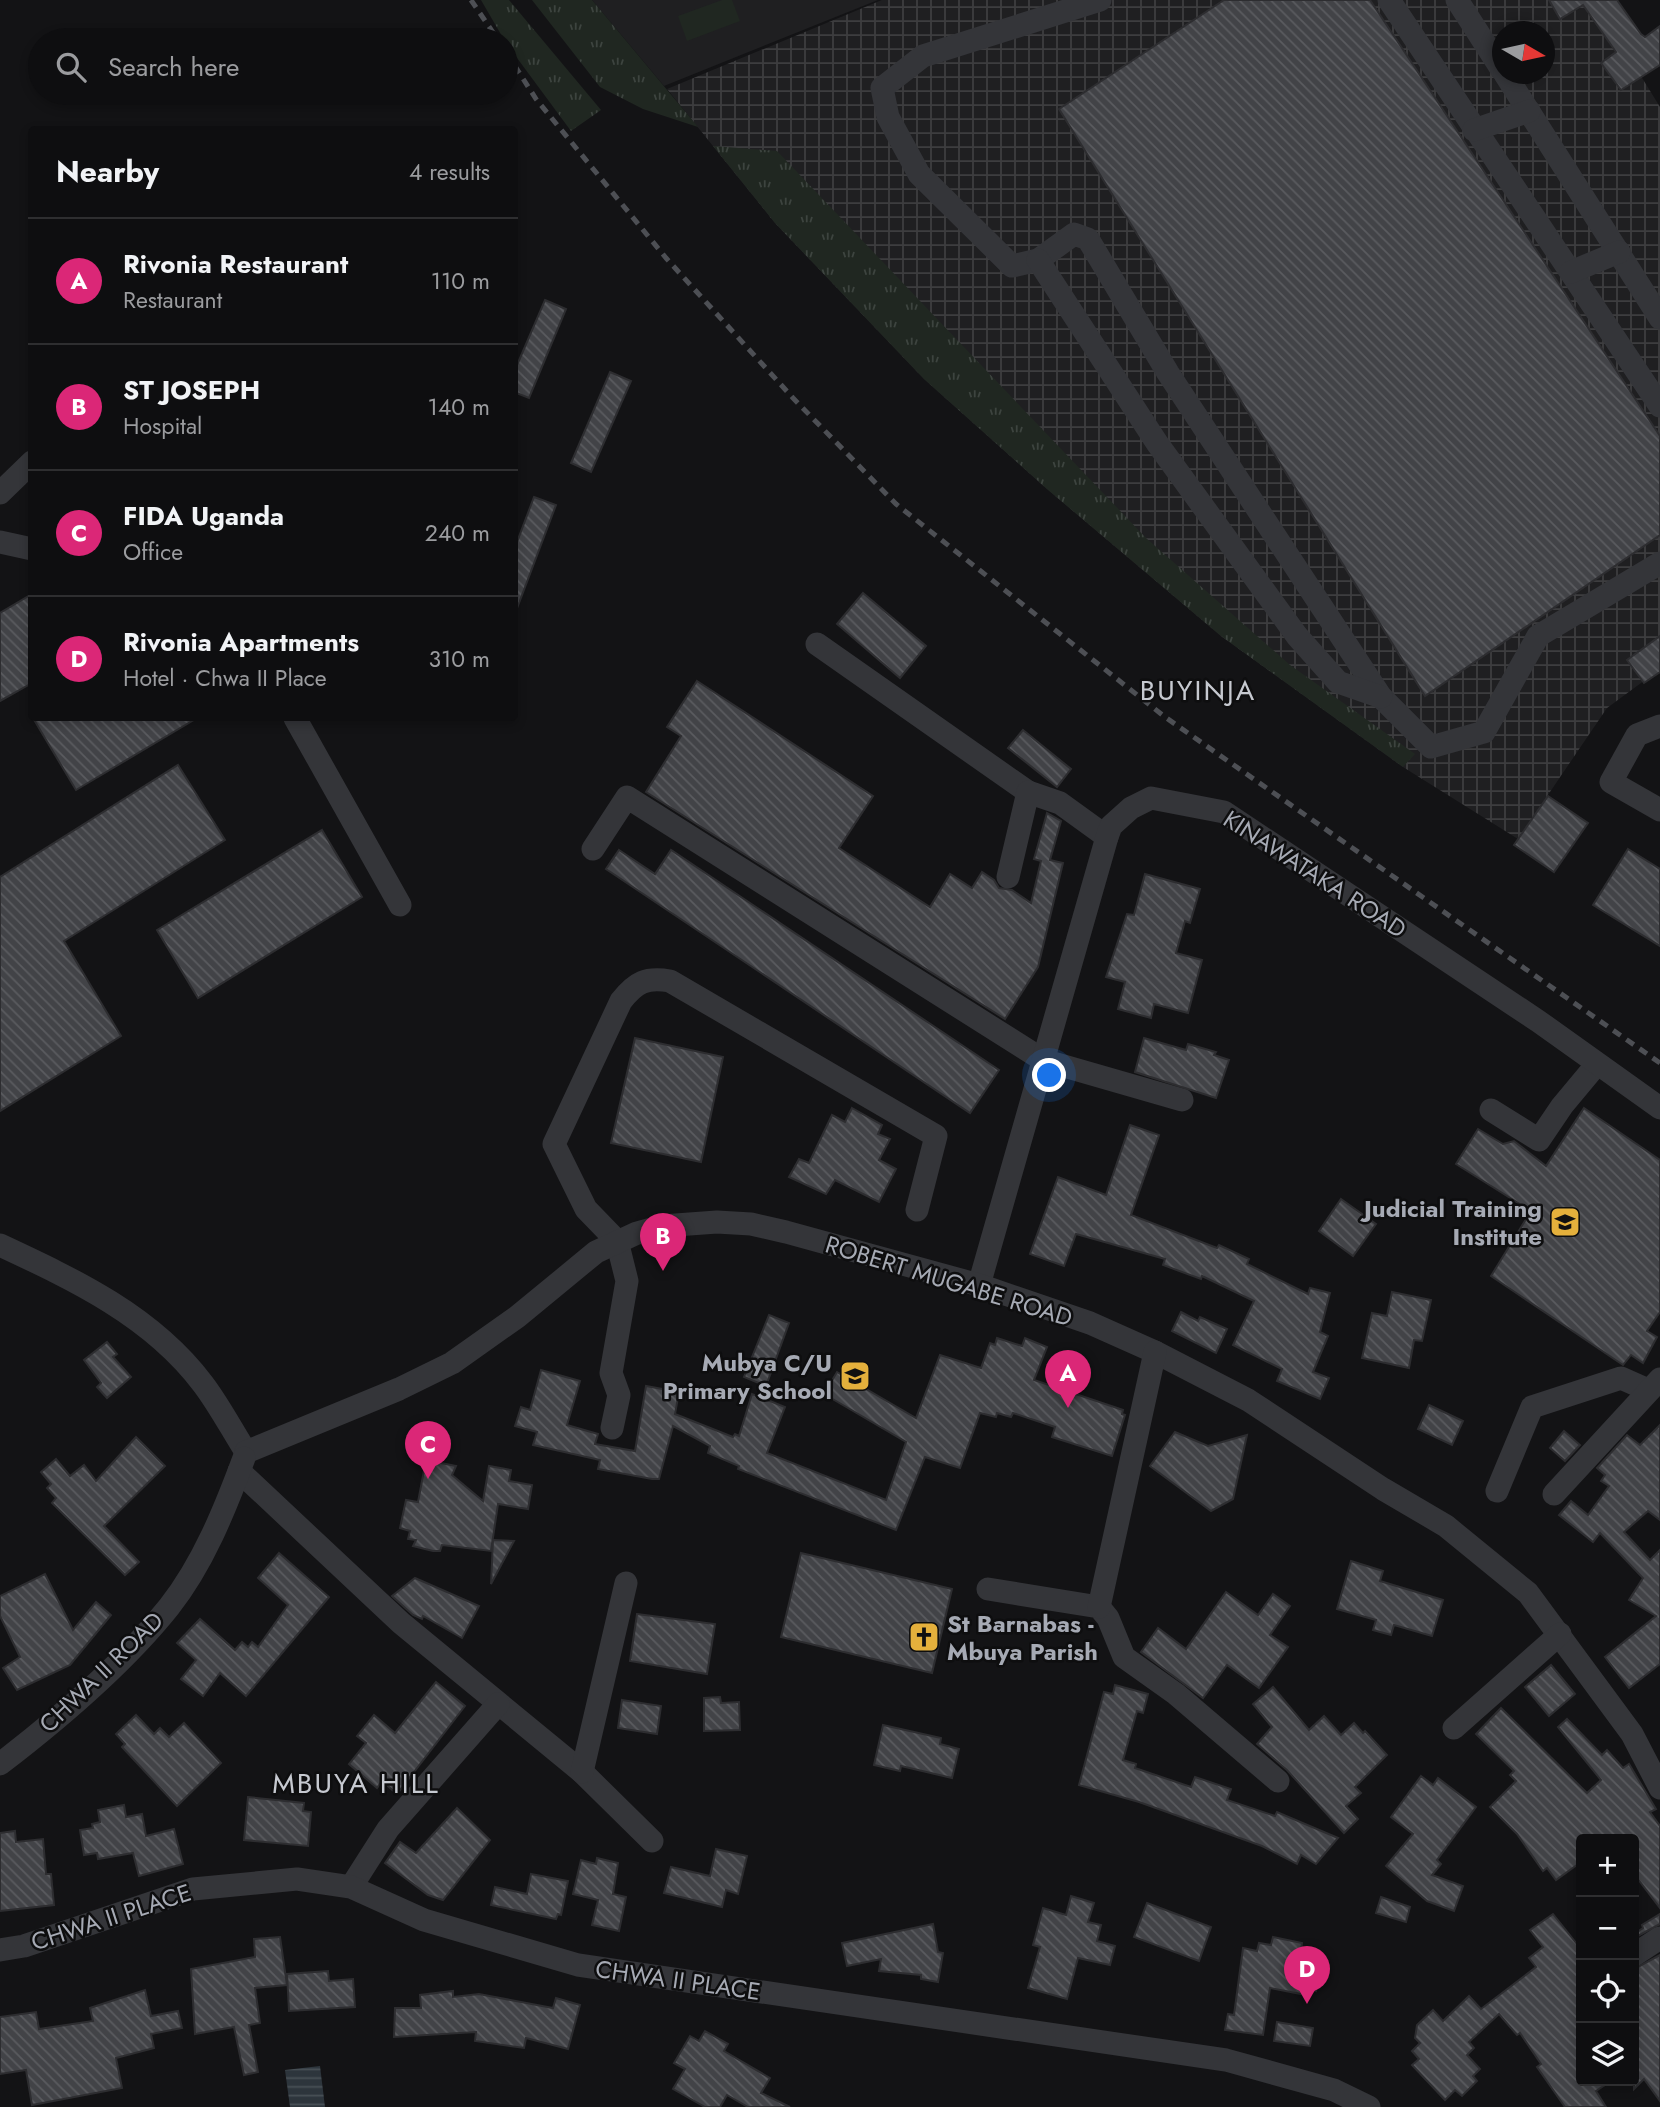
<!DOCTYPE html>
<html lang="en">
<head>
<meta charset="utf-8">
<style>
  :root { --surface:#0e0e10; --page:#171719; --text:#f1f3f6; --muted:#9b9c9f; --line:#2e2e30; --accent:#db2777 }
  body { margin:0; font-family:Jost,sans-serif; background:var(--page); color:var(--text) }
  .controls { position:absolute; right:21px; bottom:21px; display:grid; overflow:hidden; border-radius:7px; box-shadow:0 4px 10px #0003 }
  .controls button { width:63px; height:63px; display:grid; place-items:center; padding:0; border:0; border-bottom:2px solid var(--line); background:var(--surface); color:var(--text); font:35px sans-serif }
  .compass { position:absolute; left:1492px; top:21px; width:63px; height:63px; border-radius:50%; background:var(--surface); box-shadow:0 4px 10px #0003; rotate:99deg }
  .you { position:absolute; left:1050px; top:1076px; width:24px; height:24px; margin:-18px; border:5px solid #fff; border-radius:50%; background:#1a73e8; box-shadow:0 0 0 10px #1a73e833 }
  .badge { display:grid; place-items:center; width:46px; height:46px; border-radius:50%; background:var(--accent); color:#fff; font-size:23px; font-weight:700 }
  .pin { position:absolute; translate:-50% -58px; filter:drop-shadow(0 2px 4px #0008) }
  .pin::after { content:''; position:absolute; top:37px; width:24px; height:21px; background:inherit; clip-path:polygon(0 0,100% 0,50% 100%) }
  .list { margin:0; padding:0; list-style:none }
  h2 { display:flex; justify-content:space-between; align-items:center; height:91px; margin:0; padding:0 28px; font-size:30px }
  h2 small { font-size:23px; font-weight:400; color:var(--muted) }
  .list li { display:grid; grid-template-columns:46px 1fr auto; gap:21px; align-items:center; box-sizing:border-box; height:126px; padding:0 28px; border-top:2px solid var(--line) }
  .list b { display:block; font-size:26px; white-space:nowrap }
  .list p { margin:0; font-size:23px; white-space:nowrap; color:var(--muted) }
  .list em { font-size:23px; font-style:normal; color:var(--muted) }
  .icon { flex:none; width:38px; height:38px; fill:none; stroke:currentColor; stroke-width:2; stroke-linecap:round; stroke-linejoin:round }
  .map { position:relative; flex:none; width:1660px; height:2107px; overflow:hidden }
  .search { position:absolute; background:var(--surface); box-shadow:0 4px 10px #0003; left:28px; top:28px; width:490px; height:77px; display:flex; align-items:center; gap:18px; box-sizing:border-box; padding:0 24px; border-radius:38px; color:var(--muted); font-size:26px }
  .panel { position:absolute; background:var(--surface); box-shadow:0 4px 10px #0003; left:28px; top:126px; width:490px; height:595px; border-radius:7px }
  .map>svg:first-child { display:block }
  .built { fill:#1f1f21 }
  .industrial { fill:url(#industrial-grid); fill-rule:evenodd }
  .grass { fill:url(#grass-tufts) }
  .green { fill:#202721 }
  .water { fill:url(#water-rules) }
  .building { fill:url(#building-back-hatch); stroke:#2d2d30; stroke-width:2 }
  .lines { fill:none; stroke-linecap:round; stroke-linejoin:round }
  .minor { stroke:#343539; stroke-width:23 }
  .rail { stroke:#4d4f54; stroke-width:5; stroke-dasharray:9 7; stroke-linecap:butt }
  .labels { text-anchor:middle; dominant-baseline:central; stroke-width:5; stroke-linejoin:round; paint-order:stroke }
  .street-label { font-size:24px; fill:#a6aab4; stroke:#0e0e0f }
  .poi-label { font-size:24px; font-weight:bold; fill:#a6aab4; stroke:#0e0e0f; text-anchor:end }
  .quarter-label { font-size:28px; letter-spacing:2px; fill:#c6c9d0; stroke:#0e0e0f }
</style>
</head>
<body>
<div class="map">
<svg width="1660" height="2107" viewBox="0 0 1660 2107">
  <defs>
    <pattern id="industrial-grid" width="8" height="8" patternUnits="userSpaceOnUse" patternTransform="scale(1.75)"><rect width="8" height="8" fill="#1f1f21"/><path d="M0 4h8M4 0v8" fill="none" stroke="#3d3d3f"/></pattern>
    <pattern id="grass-tufts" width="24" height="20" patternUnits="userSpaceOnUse" patternTransform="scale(1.75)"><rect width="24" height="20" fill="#202721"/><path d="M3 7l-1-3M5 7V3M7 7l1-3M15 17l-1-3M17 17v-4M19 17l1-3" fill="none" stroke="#3d443f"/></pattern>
    <pattern id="water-rules" width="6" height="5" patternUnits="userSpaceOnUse" patternTransform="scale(1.75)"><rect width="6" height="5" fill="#2d353c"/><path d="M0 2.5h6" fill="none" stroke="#485056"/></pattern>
    <pattern id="building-back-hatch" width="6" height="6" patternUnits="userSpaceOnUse" patternTransform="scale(1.75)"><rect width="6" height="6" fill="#424347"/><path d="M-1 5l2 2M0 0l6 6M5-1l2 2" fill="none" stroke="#5a5b5f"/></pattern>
  </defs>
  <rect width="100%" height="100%" fill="#131315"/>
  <polygon class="built" points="592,0 878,0 664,86"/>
  <path class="industrial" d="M 882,0 L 1594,0 L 1660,107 L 1660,669 L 1607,708 L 1518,839 L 1403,767 L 1221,636 L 1047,489 L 924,379 L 775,223 L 667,89 ZM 1502,32 L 1544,32 L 1544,74 L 1502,74 Z"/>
  <g class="grass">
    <polygon points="481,0 509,0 601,110 571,131 506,43"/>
    <polygon points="532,0 592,0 698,127 643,109 600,87"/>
    <polygon points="713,146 777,151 1146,538 1290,665 1415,754 1403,767 1221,636 1047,489 924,379 775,223"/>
  </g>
  <polygon class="green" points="722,0 732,0 740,21 687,41 678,16"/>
  <polygon class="water" points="320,2066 325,2107 290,2107 285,2070"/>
  <g class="building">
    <polygon points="1224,0 1370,0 1660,436 1660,535 1425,696 1059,109"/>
    <polygon points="1549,0 1617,0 1641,34 1645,37 1660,26 1660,65 1621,90 1601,63 1616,52 1583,5 1560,19"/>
    <polygon points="545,300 566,309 529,398 514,392 514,372"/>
    <polygon points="610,372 631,381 591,472 571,463"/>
    <polygon points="534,497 556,505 516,611 514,550"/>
    <polygon points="863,593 926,646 900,678 837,624"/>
    <polygon points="32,594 32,683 0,701 0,613"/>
    <polygon points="1660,636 1660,672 1644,683 1627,660"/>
    <polygon points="697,681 873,796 839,848 930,907 950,874 972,888 982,872 994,880 999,888 1012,890 1031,903 1041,861 1034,859 1047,813 1061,821 1050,860 1063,863 1038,967 1005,1019 646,792 681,736 667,727"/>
    <polygon points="33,718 197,718 76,790"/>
    <polygon points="1023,730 1071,769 1057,787 1008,748"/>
    <polygon points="178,765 225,840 64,941 121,1036 0,1111 0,877"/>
    <polygon points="1548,796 1588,823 1554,872 1514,845"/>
    <polygon points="322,830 362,897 198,998 157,930"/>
    <polygon points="1628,849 1660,869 1660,946 1593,905"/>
    <polygon points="619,850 655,874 671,850 999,1070 970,1113 606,869"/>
    <polygon points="1145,874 1200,889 1190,923 1185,921 1176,953 1202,960 1188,1013 1154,1004 1151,1018 1118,1009 1125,982 1106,977 1127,914 1134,915"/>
    <polygon points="635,1038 723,1057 701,1162 611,1143"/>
    <polygon points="1144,1038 1186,1050 1188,1044 1216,1052 1214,1055 1229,1060 1216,1098 1135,1072"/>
    <polygon points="852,1108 882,1125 878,1134 890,1139 879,1160 896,1169 879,1202 835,1180 826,1194 789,1177 799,1159 809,1163 832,1115 845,1122"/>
    <polygon points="1584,1108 1660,1160 1660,1312 1647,1331 1657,1337 1643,1363 1631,1355 1623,1365 1491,1276 1531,1211 1456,1164 1478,1129 1503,1144 1514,1141 1546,1166"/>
    <polygon points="1130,1125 1159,1135 1131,1215 1217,1248 1219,1245 1249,1259 1247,1264 1308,1294 1310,1288 1330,1293 1320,1332 1328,1336 1313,1372 1329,1378 1320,1399 1277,1381 1282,1369 1233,1345 1254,1301 1202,1276 1201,1279 1163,1265 1165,1259 1076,1234 1064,1266 1030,1254 1058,1177 1106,1195"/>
    <polygon points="1341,1199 1376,1224 1353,1256 1319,1231"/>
    <polygon points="1392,1292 1431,1300 1422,1341 1414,1340 1409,1368 1362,1358 1372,1313 1387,1316"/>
    <polygon points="1181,1312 1198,1321 1200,1317 1227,1329 1216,1353 1172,1331"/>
    <polygon points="769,1315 789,1323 766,1386 744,1377"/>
    <polygon points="997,1338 1022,1346 1025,1338 1047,1347 1034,1380 1123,1410 1122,1414 1125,1415 1112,1456 1052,1437 1055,1427 1013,1413 1011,1417 997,1413 996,1417 980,1413 960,1468 925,1457 896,1530 738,1469 739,1466 708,1453 710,1446 673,1426 659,1479 652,1479 598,1469 600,1460 533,1445 537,1432 515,1426 521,1407 530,1410 541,1370 580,1381 567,1425 598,1434 595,1444 635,1451 646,1386 679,1392 675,1414 733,1437 735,1434 739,1436 752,1394 785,1407 767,1453 886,1500 906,1442 824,1394 837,1372 916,1418 940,1355 981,1368 990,1343 995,1345"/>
    <polygon points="107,1342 117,1354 113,1357 131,1377 107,1398 97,1387 101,1383 84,1360"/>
    <polygon points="1429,1405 1463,1421 1452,1445 1418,1429"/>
    <polygon points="1660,1425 1660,1520 1648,1511 1624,1532 1650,1560 1660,1550 1660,1664 1629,1688 1605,1657 1656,1616 1629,1600 1643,1578 1600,1533 1593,1542 1559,1515 1571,1501 1588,1515 1609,1486 1601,1481 1605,1475 1597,1468 1627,1435 1640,1445"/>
    <polygon points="1564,1431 1580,1445 1565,1461 1550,1448"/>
    <polygon points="1175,1432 1208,1446 1247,1435 1233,1499 1211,1511 1150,1466"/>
    <polygon points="136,1437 165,1466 104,1526 139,1562 125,1575 52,1503 56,1498 47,1488 51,1484 41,1472 56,1459 70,1476 84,1465 96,1481"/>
    <polygon points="426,1460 456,1466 452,1475 483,1501 489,1466 511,1470 509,1481 532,1485 528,1509 498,1504 491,1551 442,1545 440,1551 433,1551 413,1546 416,1540 408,1539 410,1531 400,1528 406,1500 418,1502"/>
    <polygon points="493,1540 514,1541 491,1584"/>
    <polygon points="279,1553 329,1597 246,1696 220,1673 203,1696 181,1679 196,1660 177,1643 200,1619 235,1650 242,1642 248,1647 252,1642 258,1647 288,1605 258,1578"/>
    <polygon points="801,1553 952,1589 932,1673 781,1637"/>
    <polygon points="1351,1561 1383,1571 1380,1581 1443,1600 1432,1636 1394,1625 1391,1635 1373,1630 1376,1620 1337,1609"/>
    <polygon points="45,1574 73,1630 96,1602 111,1615 70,1665 17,1690 3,1668 20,1657 0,1616 0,1596"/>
    <polygon points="415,1578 479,1606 462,1638 423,1616 422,1619 413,1615 392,1596"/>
    <polygon points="1226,1592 1258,1615 1273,1594 1290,1606 1270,1635 1288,1647 1259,1688 1227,1665 1203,1698 1141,1652 1158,1628 1186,1649"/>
    <polygon points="637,1614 715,1624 707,1674 630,1661"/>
    <polygon points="1551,1665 1575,1694 1549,1716 1525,1687"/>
    <polygon points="436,1682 465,1706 397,1794 382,1781 377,1788 349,1764 366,1743 357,1736 374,1715 395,1733"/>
    <polygon points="1115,1685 1148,1694 1143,1713 1137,1711 1123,1760 1136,1764 1135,1768 1191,1787 1195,1777 1231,1789 1227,1800 1275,1816 1277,1812 1338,1838 1316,1864 1301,1855 1297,1864 1262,1846 1139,1802 1079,1785 1104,1692 1113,1694"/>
    <polygon points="1273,1687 1309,1730 1324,1716 1341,1735 1354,1723 1363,1733 1365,1731 1387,1755 1355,1787 1361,1793 1346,1806 1358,1819 1344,1833 1287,1770 1257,1744 1272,1727 1253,1704"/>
    <polygon points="720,1697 721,1703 739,1702 740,1730 704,1731 704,1698"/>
    <polygon points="622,1700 661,1706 657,1734 618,1728"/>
    <polygon points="1501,1708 1587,1793 1601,1780 1558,1727 1567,1719 1602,1755 1607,1750 1623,1768 1629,1764 1656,1809 1650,1812 1660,1826 1660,1908 1634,1874 1634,1839 1581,1839 1581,1862 1556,1880 1547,1868 1543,1871 1517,1834 1490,1807 1516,1781 1510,1775 1514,1771 1476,1734"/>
    <polygon points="136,1715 154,1734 160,1728 169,1737 184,1723 221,1763 177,1806 122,1747 125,1744 116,1734"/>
    <polygon points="883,1725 941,1738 940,1744 959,1749 952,1778 901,1766 900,1771 874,1765"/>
    <polygon points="1421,1776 1433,1785 1438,1778 1476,1807 1437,1860 1441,1864 1432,1875 1463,1886 1454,1911 1427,1901 1386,1866 1413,1834 1391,1817"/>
    <polygon points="248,1797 304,1803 303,1811 311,1812 308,1846 244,1840"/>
    <polygon points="124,1805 126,1817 142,1814 146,1836 174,1829 183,1864 139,1876 133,1853 98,1859 97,1853 84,1855 80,1830 93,1828 92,1824 100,1822 98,1810"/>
    <polygon points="457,1808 490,1840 443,1900 428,1895 385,1863 400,1842 416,1853"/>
    <polygon points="15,1831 16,1842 43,1839 46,1874 51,1874 54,1905 0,1911 0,1833"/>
    <polygon points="716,1849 747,1856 738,1894 726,1890 722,1907 664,1893 671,1867 710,1876"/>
    <polygon points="597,1858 618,1863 613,1894 626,1897 619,1931 592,1925 598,1900 573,1894 581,1860 596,1864"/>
    <polygon points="531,1874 568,1881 561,1915 558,1914 556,1919 491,1905 495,1887 527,1894"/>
    <polygon points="1071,1896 1094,1903 1088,1922 1101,1925 1097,1941 1115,1946 1110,1965 1078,1958 1067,1999 1028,1988 1040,1947 1033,1945 1043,1908 1066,1915"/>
    <polygon points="1381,1897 1410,1907 1406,1922 1376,1913"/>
    <polygon points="1147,1903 1211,1927 1199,1961 1134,1937"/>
    <polygon points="1553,1914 1581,1949 1581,2081 1611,2081 1596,2091 1606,2107 1565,2107 1537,2067 1541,2064 1520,2033 1517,2035 1499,2014 1469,2042 1474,2048 1467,2055 1480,2069 1473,2076 1477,2081 1462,2096 1455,2090 1445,2100 1412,2065 1419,2059 1412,2051 1420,2043 1415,2038 1417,2025 1433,2010 1443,2021 1469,1996 1481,2009 1536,1967 1529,1958 1543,1947 1530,1930"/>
    <polygon points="1660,1914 1660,1924 1634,1938 1634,1934 1643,1928 1642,1925"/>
    <polygon points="933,1924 938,1952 943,1953 938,1982 921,1979 921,1975 879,1971 881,1959 847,1966 842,1943"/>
    <polygon points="280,1937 287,1985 255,1988 260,2023 249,2025 258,2072 244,2075 234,2027 195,2034 191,1969 255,1957 254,1939"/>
    <polygon points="1273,1937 1302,1943 1301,1952 1307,1953 1306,1958 1322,1961 1316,1991 1302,1988 1301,1994 1270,1988 1263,2035 1225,2030 1228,2014 1234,2015 1243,1948 1257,1951 1259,1943 1271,1945"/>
    <polygon points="1660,1955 1660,2101 1644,2079 1634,2089 1634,1969"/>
    <polygon points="328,1971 329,1981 353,1979 355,2007 289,2011 287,1974"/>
    <polygon points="145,1990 151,2016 178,2011 182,2028 151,2034 154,2048 116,2058 122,2088 32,2105 26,2070 0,2074 0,2017 36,2012 39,2029 93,2021 90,2008"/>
    <polygon points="453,1991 453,1997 479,1994 553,2008 556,1998 580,2005 568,2049 526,2038 524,2048 475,2041 476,2032 394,2037 395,2008 421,2008 420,1995"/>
    <polygon points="1277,2022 1313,2028 1310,2046 1274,2041"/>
    <polygon points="705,2031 728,2044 724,2051 770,2078 761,2093 790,2107 748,2107 727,2095 720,2107 705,2107 673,2089 685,2069 674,2063 690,2036 699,2041"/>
  </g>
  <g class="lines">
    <g class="minor">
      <polyline points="1100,0 923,56 882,88 888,117 919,174 1012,266 1038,260 1074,234 1088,239 1168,373 1381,697 1431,747 1484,732 1538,636 1660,563"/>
      <polyline points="1389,0 1660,406"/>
      <polyline points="1457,0 1502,70"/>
      <polyline points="1505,74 1660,318"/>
      <polyline points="1474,130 1529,111"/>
      <polyline points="1038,260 1157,443 1297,636 1338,682 1381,697"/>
      <polyline points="1571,272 1619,252"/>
      <polyline points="0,493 32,462"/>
      <polyline points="0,542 32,549"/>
      <polyline points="817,644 1028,792"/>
      <polyline points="295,718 400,905"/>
      <polyline points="1660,726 1637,735 1611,782 1660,810"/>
      <polyline points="593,849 627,797 1043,1060 1182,1100"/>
      <polyline points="1008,877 1028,792 1060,803 1107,837"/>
      <polyline points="1491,1110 1539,1140 1562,1106 1597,1064"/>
      <path d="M 0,1245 C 75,1280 152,1316 203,1384 C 219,1405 232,1430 246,1452"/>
      <polyline points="979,1285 1107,837 1111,826 1131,808 1151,798 1224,812 1538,1021 1660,1108"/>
      <path d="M 612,1428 L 619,1395 L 611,1373 L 627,1281 L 617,1241 L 586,1209 L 554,1144 L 621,1001 C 636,982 646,977 670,981 L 936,1136 L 917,1210"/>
      <polyline points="246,1452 399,1389 452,1363 517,1317 596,1252 637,1233 662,1226 717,1222 751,1224 786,1232 979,1285 1090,1323 1155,1352 1248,1400 1383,1489 1446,1526 1528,1593 1632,1734 1660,1788"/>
      <polyline points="239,1471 401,1623 582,1772 652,1841"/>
      <polyline points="1497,1491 1532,1407 1621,1378 1648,1390"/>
      <polyline points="1554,1494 1660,1379"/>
      <polyline points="988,1589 1099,1607 1108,1618 1124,1657 1176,1694 1278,1781"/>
      <polyline points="1099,1607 1155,1352"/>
      <polyline points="1454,1728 1560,1634"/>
      <path d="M 0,1764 C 56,1721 125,1662 169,1607 C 203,1564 225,1509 244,1458"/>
      <polyline points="582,1772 626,1583"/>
      <polyline points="351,1887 388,1829 498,1704"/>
      <polyline points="0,1950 24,1946 193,1889 297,1879 351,1887 424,1920 578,1965 1226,2060 1334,2090 1369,2107"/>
      <polyline points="1634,1955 1660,1938"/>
    </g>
    <g class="rail">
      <polyline points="471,0 498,40"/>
      <polyline points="506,52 536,99 666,258 793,398 896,504 1165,717 1660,1063"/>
    </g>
  </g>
  <defs>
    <g id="school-square" transform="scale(1.575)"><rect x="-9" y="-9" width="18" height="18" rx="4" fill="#e4b03c" stroke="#0e0e0f"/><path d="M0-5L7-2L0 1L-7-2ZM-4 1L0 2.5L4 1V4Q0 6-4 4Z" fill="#111"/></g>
    <g id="church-square" transform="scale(1.575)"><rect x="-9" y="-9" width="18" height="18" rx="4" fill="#e4b03c" stroke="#0e0e0f"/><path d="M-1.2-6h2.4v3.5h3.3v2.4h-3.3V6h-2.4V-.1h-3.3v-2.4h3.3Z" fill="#111"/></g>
  </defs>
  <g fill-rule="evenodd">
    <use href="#school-square" x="1565" y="1222"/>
    <use href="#school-square" x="855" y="1376"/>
    <use href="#church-square" x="924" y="1637"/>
  </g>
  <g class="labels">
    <g class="street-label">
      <text transform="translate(1315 874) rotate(33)">KINAWATAKA ROAD</text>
      <text transform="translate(949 1281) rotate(17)">ROBERT MUGABE ROAD</text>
      <text transform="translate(101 1672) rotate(-44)">CHWA II ROAD</text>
      <text transform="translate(111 1917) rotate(-18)">CHWA II PLACE</text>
      <text transform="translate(678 1980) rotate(8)">CHWA II PLACE</text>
    </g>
    <g class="poi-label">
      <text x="1542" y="1208">Judicial Training<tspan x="1542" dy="28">Institute</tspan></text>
      <text x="832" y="1362">Mubya C/U<tspan x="832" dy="28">Primary School</tspan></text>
      <text x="947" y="1623" text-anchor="start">St Barnabas -<tspan x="947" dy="28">Mbuya Parish</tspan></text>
    </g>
    <g class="quarter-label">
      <text x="1198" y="690">BUYINJA</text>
      <text x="356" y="1783">MBUYA HILL</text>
    </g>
  </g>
</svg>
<div class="controls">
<button>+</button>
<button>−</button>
<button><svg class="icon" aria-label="locate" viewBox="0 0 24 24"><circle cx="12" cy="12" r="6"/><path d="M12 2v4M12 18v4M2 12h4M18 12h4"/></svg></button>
<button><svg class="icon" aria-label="layers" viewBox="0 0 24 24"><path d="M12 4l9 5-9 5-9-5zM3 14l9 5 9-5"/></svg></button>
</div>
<svg class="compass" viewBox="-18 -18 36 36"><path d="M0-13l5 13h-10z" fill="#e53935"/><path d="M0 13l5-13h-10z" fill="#9b9c9f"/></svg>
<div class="you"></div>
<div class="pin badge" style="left:1068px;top:1408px">A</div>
<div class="pin badge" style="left:663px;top:1271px">B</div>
<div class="pin badge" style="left:428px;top:1479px">C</div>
<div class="pin badge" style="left:1307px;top:2004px">D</div>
<div class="search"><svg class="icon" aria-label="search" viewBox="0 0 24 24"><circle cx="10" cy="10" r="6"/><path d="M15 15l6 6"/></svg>Search here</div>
<section class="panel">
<h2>Nearby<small>4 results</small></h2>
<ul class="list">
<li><span class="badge">A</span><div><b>Rivonia Restaurant</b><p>Restaurant</p></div><em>110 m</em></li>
<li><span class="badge">B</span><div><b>ST JOSEPH</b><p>Hospital</p></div><em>140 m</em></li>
<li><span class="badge">C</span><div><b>FIDA Uganda</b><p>Office</p></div><em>240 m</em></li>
<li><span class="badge">D</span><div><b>Rivonia Apartments</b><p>Hotel · Chwa II Place</p></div><em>310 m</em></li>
</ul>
</section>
</div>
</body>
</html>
